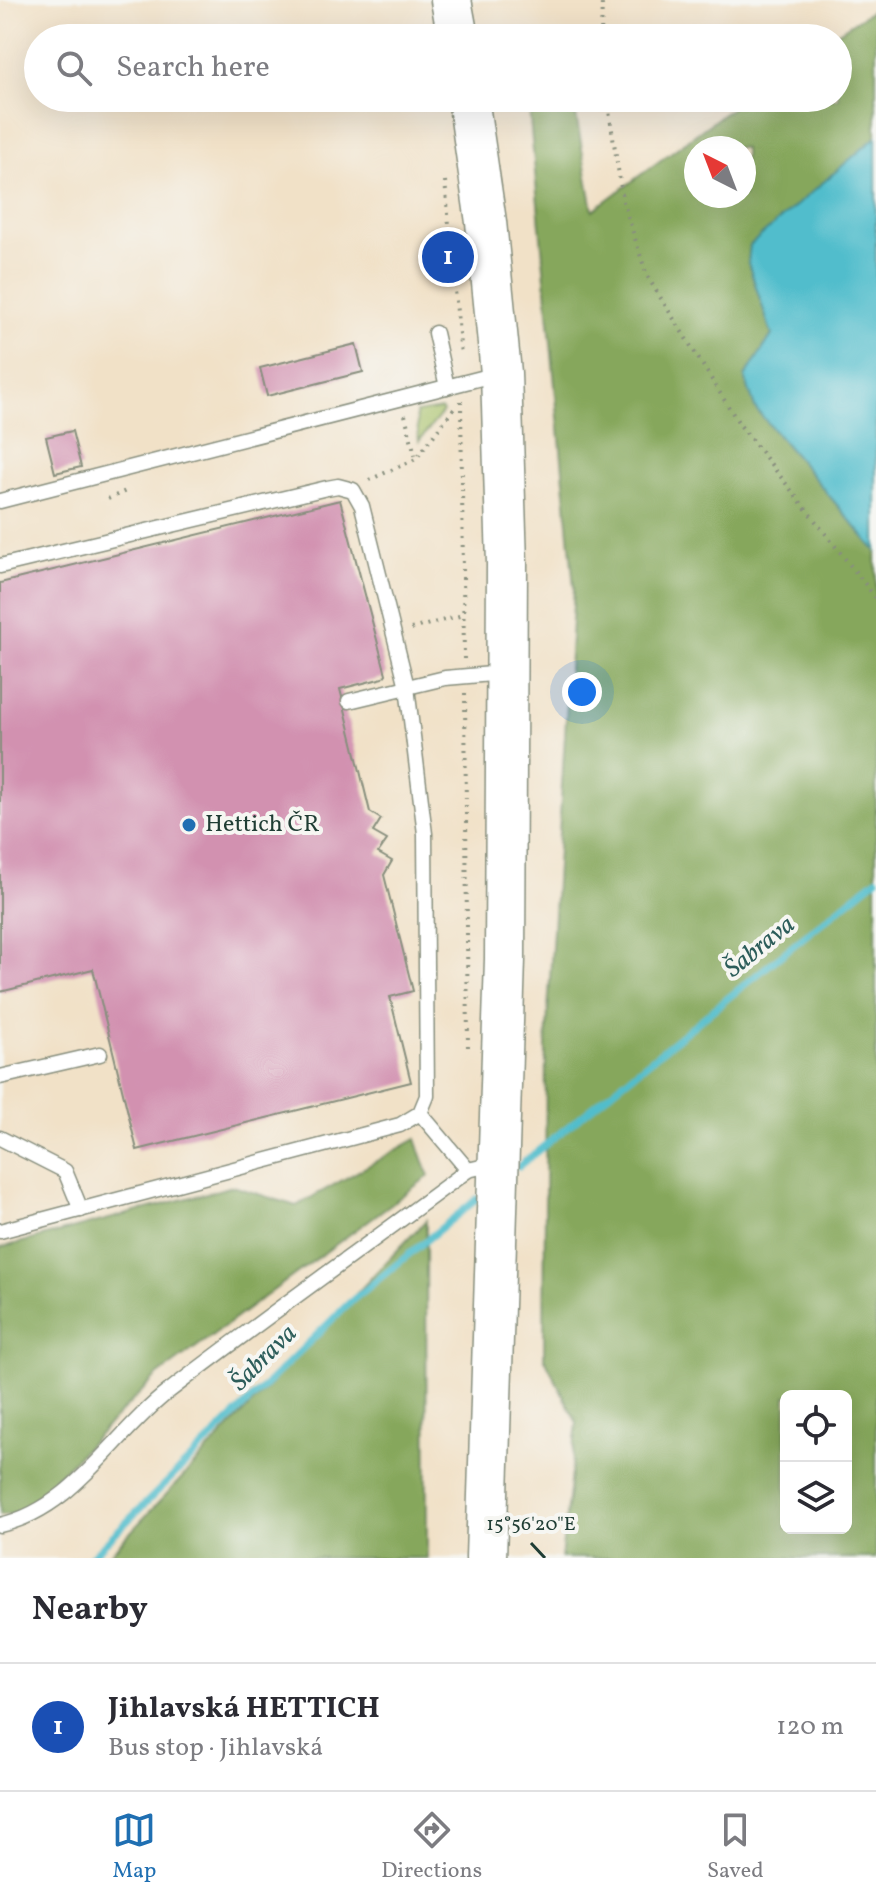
<!DOCTYPE html>
<html lang="en">
<head>
<meta charset="utf-8">
<style>
  :root { --surface:#fff; --page:#f2f2f3; --text:#2b2b33; --muted:#7c7c81; --line:#e1e1e2; --accent:#1f6fb2 }
  body { margin:0; font-family:Vollkorn,serif; background:var(--page); color:var(--text) }
  .controls { position:absolute; right:24px; bottom:24px; display:grid; overflow:hidden; border-radius:12px; box-shadow:0 8px 32px #0002 }
  .controls button { width:72px; height:72px; display:grid; place-items:center; padding:0; border:0; border-bottom:2px solid var(--line); background:var(--surface); color:var(--text); font:40px sans-serif }
  .compass { position:absolute; left:684px; top:136px; width:72px; height:72px; border-radius:50%; background:var(--surface); box-shadow:0 8px 32px #0002; rotate:318deg }
  .you { position:absolute; left:582px; top:692px; width:28px; height:28px; margin:-20px; border:6px solid #fff; border-radius:50%; background:#1a73e8; box-shadow:0 0 0 12px #1a73e833 }
  .badge { display:grid; place-items:center; width:52px; height:52px; border-radius:50%; background:var(--accent); color:#fff; font-size:26px; font-weight:700 }
  .pin { position:absolute; translate:-50% -50%; border:4px solid #fff; box-shadow:0 2px 8px #0006 }
  .list { margin:0; padding:0; list-style:none }
  h2 { display:flex; justify-content:space-between; align-items:center; height:104px; margin:0; padding:0 32px; font-size:34px }
  h2 small { font-size:26px; font-weight:400; color:var(--muted) }
  .list li { display:grid; grid-template-columns:52px 1fr auto; gap:24px; align-items:center; box-sizing:border-box; height:128px; padding:0 32px; border-top:2px solid var(--line) }
  .list b { display:block; font-size:30px; white-space:nowrap }
  .list p { margin:0; font-size:26px; white-space:nowrap; color:var(--muted) }
  .list em { font-size:26px; font-style:normal; color:var(--muted) }
  .icon { flex:none; width:44px; height:44px; fill:none; stroke:currentColor; stroke-width:2; stroke-linecap:round; stroke-linejoin:round }
  .map { position:relative; flex:none; width:876px; height:1558px; overflow:hidden }
  .search { position:absolute; background:var(--surface); box-shadow:0 8px 32px #0002; left:24px; right:24px; top:24px; height:88px; display:flex; align-items:center; gap:20px; box-sizing:border-box; padding:0 28px; border-radius:44px; color:var(--muted); font-size:30px }
  .sheet { height:232px; background:var(--surface) }
  nav { display:flex; justify-content:space-around; align-items:center; box-sizing:border-box; height:112px; border-top:2px solid var(--line); background:var(--surface); font-size:22px; color:var(--muted) }
  nav a { display:grid; justify-items:center; gap:4px }
  nav .on { color:var(--accent) }
  .map>svg:first-child { display:block }
  .green { fill:#a8c167; stroke:#647f4e; stroke-width:2 }
  .forest { fill:#86a75c; stroke:#527248; stroke-width:2; fill-rule:evenodd }
  .water { fill:#51bdcc; stroke:#387d80; stroke-width:2 }
  .lines { fill:none; stroke-linecap:round; stroke-linejoin:round }
  .stream { stroke:#51bdcc; stroke-width:7 }
  .building { fill:#d291b0 }
  .lane-casing { stroke:#888f7e; stroke-width:17 }
  .secondary-casing { stroke:#888f7e; stroke-width:43 }
  .path { stroke:#888f7e; stroke-width:4; stroke-dasharray:2 6; stroke-linecap:butt }
  .lane { stroke:#fff; stroke-width:14 }
  .secondary { stroke:#fff; stroke-width:40 }
  .ticks { fill:none; stroke:#1f3d34; stroke-width:3 }
  .poi-dot { fill:#1f6fb2; stroke:#f6f6f2; stroke-width:3 }
  .labels { text-anchor:middle; dominant-baseline:central; stroke-width:8; stroke-linejoin:round; paint-order:stroke }
  .poi-label { font-size:24px; fill:#1f3d34; stroke:#f6f6f2; text-anchor:start }
  .water-label { font-size:26px; font-style:italic; fill:#2c5d5a; stroke:#f6f6f2 }
  .ticks-label { font-size:20px; text-anchor:middle; fill:#1f3d34; stroke:#f6f6f2; stroke-width:8; stroke-linejoin:round; paint-order:stroke }
</style>
</head>
<body>
<div class="map">
<svg width="876" height="1558" viewBox="0 0 876 1558">
  <rect width="100%" height="100%" fill="#f6f6f2"/>
  <filter id="ink" filterUnits="userSpaceOnUse"><feTurbulence type="fractalNoise" baseFrequency=".0125" numOctaves="2"/><feDisplacementMap in="SourceGraphic" scale="16" xChannelSelector="R" yChannelSelector="G"/><feConvolveMatrix kernelMatrix="1 2 1 2 8 2 1 2 1" color-interpolation-filters="sRGB"/></filter>
  <filter id="wash" filterUnits="userSpaceOnUse"><feTurbulence type="fractalNoise" baseFrequency=".006" numOctaves="4" result="noise"/><feDisplacementMap in="SourceGraphic" scale="32" xChannelSelector="R" yChannelSelector="G"/><feGaussianBlur stdDeviation="1.8" result="paint"/><feColorMatrix in="noise" values="0 0 0 0 0 0 0 0 0 0 0 0 0 0 0 0 0 1.4 0 .05"/><feComposite in="paint" operator="in"/></filter>
  <g filter="url(#wash)">
    <rect width="100%" height="100%" fill="#f1e1c7"/>
    <polygon class="green" points="441,409 443,412 419,441 416,413"/>
    <g class="forest">
      <path d="M 876,8 L 876,137 L 818,189 L 748,263 L 772,335 L 745,377 L 755,408 L 876,551 L 876,1558 L 561,1558 L 577,1423 L 544,1357 L 546,1044 L 574,588 L 528,98 L 573,98 L 593,210 L 745,98 L 838,98 L 838,38 L 829,38 ZM 696,148 L 744,148 L 744,196 L 696,196 ZM 786,1396 L 846,1396 L 846,1528 L 786,1528 Z"/>
      <polygon points="416,1139 429,1176 157,1376 20,1514 0,1515 0,1248 233,1186 296,1206"/>
      <polygon points="426,1220 427,1558 106,1558"/>
    </g>
    <polygon class="water" points="876,137 876,551 755,408 745,377 772,335 748,263 750,245"/>
    <g class="lines">
      <g class="stream">
        <polyline points="519,1166 876,879"/>
        <polyline points="90,1558 349,1303 477,1199"/>
      </g>
    </g>
    <g id="blocks">
      <g class="building">
        <polygon points="356,344 363,372 267,396 260,368"/>
        <polygon points="72,431 81,467 55,473 46,437"/>
        <polygon points="340,500 386,674 383,678 340,689 370,812 381,819 373,832 387,840 378,853 392,861 384,875 413,991 390,997 411,1082 137,1150 93,969 0,992 0,583"/>
      </g>
    </g>
  </g>
  <g filter="url(#ink)">
    <use href="#blocks" fill-opacity="0" stroke="#888f7e" stroke-width="2"/>
    <g class="lines">
      <g class="lane-casing">
        <g id="lane">
          <polyline points="435,333 447,387"/>
          <polyline points="0,501 497,374"/>
          <polyline points="0,566 327,488 338,486 353,490 362,506 407,687 425,834 427,1096 420,1113 400,1125 0,1231"/>
          <polyline points="349,701 445,678 504,673"/>
          <polyline points="0,1077 100,1054"/>
          <polyline points="420,1113 468,1170"/>
          <polyline points="0,1138 65,1171 81,1210"/>
          <path d="M 0,1525 C 74,1509 113,1434 169,1391 C 268,1315 369,1244 468,1170 L 494,1164"/>
        </g>
      </g>
      <g class="secondary-casing">
        <g id="secondary">
          <polyline points="451,0 458,38"/>
          <polyline points="468,98 486,222 501,373 507,564 505,959 486,1558"/>
        </g>
      </g>
      <g class="path">
        <polyline points="601,38 602,0"/>
        <polyline points="607,98 623,201 647,276 740,425 876,598"/>
        <polyline points="445,181 461,356"/>
        <polyline points="461,401 464,660"/>
        <polyline points="405,415 416,459"/>
        <polyline points="369,480 416,459 455,407"/>
        <polyline points="108,499 128,490"/>
        <polyline points="411,629 463,615"/>
        <polyline points="465,693 468,1052"/>
      </g>
      <use href="#lane" class="lane"/>
      <use href="#secondary" class="secondary"/>
    </g>
  </g>
  <path class="ticks" d="M 531,1543 L 545,1558"/>
  <circle class="poi-dot" cx="189" cy="825" r="8"/>
  <g class="labels">
    <g class="poi-label">
      <text x="205" y="825">Hettich ČR</text>
    </g>
    <g class="water-label">
      <text transform="translate(760 947) rotate(-39)">Šabrava</text>
      <text transform="translate(264 1358) rotate(-45)">Šabrava</text>
    </g>
  </g>
  <g class="ticks-label">
    <text x="531" y="1530">15°56'20"E</text>
  </g>
</svg>
<div class="controls">
<button><svg class="icon" aria-label="locate" viewBox="0 0 24 24"><circle cx="12" cy="12" r="6"/><path d="M12 2v4M12 18v4M2 12h4M18 12h4"/></svg></button>
<button><svg class="icon" aria-label="layers" viewBox="0 0 24 24"><path d="M12 4l9 5-9 5-9-5zM3 14l9 5 9-5"/></svg></button>
</div>
<svg class="compass" viewBox="-18 -18 36 36"><path d="M0-13l5 13h-10z" fill="#e53935"/><path d="M0 13l5-13h-10z" fill="#7c7c81"/></svg>
<div class="you"></div>
<div class="pin badge" style="left:448px;top:257px;background:#1a4fb4">1</div>
<div class="search"><svg class="icon" aria-label="search" viewBox="0 0 24 24"><circle cx="10" cy="10" r="6"/><path d="M15 15l6 6"/></svg>Search here</div>
</div>
<section class="sheet">
<h2>Nearby<small></small></h2>
<ul class="list">
<li><span class="badge" style="background:#1a4fb4">1</span><div><b>Jihlavská HETTICH</b><p>Bus stop · Jihlavská</p></div><em>120 m</em></li>
</ul>
</section>
<nav>
<a class="on"><svg class="icon" aria-label="map" viewBox="0 0 24 24"><path d="M3 6l6-2 6 2 6-2v14l-6 2-6-2-6 2zM9 4v14M15 6v14"/></svg>Map</a>
<a><svg class="icon" aria-label="directions" viewBox="0 0 24 24"><path d="M12 3l9 9-9 9-9-9zM9 14v-3h6M13 9l2 2-2 2"/></svg>Directions</a>
<a><svg class="icon" aria-label="saved" viewBox="0 0 24 24"><path d="M7 4h10v16l-5-4-5 4z"/></svg>Saved</a>
</nav>
</body>
</html>
